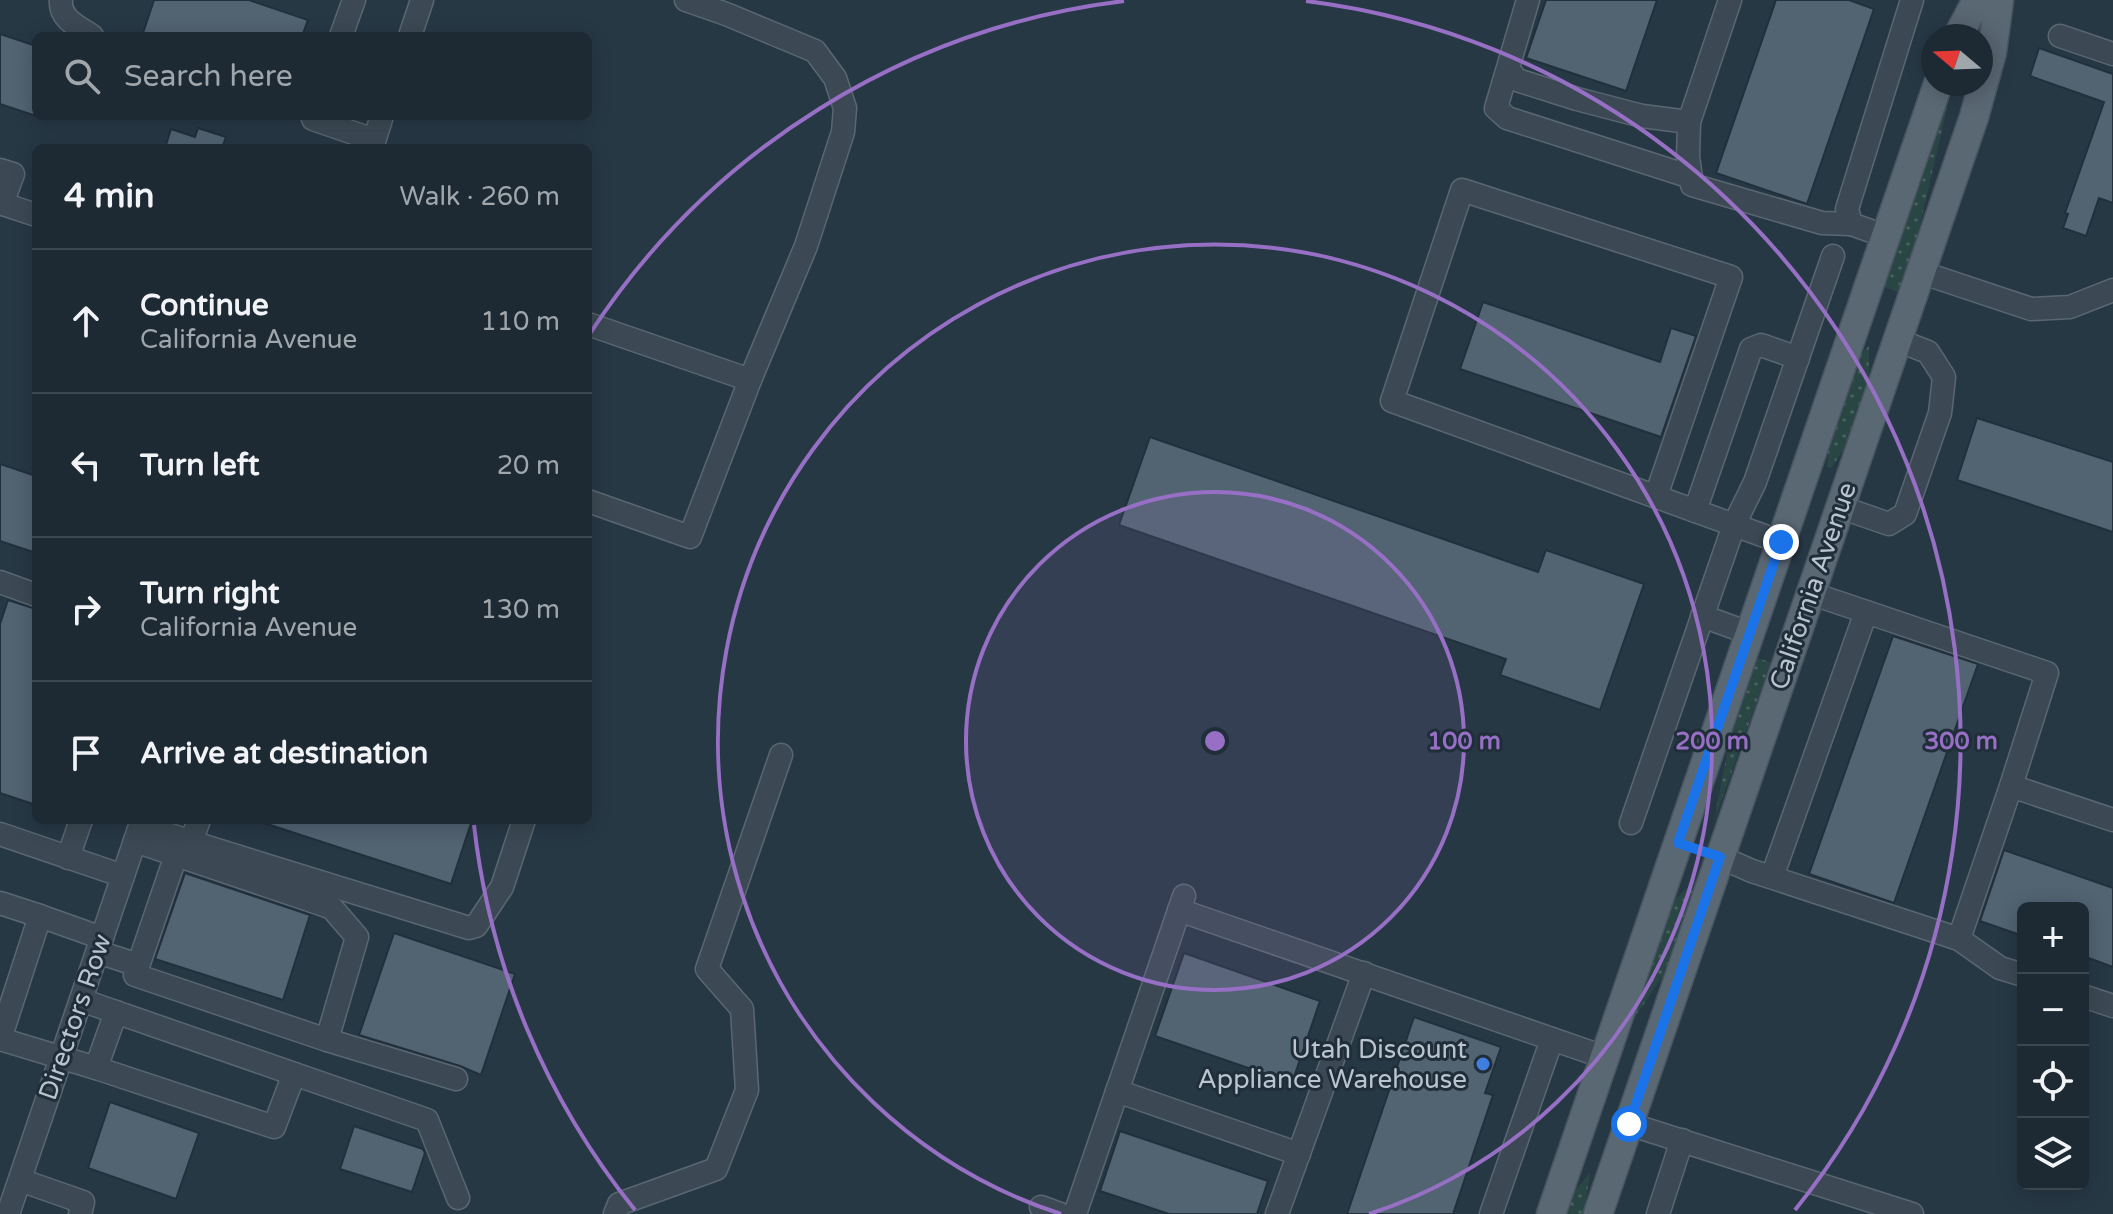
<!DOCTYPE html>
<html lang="en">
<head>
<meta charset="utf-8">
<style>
  :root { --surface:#1d2a34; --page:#2a3640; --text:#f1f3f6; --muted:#a0a7ac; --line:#3b464f }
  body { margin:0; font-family:"Varela Round",sans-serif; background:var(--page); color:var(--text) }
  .controls { position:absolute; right:24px; bottom:24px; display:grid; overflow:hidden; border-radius:12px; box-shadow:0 4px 20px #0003 }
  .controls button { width:72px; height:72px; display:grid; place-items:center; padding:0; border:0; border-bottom:2px solid var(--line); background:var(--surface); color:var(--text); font:40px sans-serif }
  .compass { position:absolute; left:1921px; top:24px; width:72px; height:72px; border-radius:50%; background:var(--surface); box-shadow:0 4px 20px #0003; rotate:289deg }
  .stop { position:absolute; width:24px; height:24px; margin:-18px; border:6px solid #1a73e8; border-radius:50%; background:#fff }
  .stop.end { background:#1a73e8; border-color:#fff; box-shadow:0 2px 8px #0008 }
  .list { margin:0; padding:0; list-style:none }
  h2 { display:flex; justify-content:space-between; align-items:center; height:104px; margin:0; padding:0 32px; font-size:34px }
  h2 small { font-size:26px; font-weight:400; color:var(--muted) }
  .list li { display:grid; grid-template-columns:52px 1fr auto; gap:24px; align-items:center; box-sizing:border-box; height:144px; padding:0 32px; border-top:2px solid var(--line) }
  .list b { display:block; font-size:30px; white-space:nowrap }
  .list p { margin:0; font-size:26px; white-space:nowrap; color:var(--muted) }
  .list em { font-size:26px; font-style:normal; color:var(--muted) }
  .icon { flex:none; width:44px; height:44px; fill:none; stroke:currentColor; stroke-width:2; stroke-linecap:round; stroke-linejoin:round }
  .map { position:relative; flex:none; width:2113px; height:1214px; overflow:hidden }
  .search { position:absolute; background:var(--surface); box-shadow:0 4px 20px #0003; left:32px; top:32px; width:560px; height:88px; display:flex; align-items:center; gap:20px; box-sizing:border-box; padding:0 28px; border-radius:12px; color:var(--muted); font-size:30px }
  .panel { position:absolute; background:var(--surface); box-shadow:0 4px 20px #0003; left:32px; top:144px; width:560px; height:680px; border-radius:12px }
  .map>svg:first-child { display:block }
  .grass { fill:url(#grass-dots) }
  .building { fill:#526372; stroke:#22303c; stroke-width:2 }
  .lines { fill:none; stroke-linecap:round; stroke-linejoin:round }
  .minor-casing { stroke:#5a6772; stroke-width:25 }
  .major-casing { stroke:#485561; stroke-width:31 }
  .minor { stroke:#3c4954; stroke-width:22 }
  .major { stroke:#5a6874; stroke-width:28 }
  .route { stroke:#1a73e8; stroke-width:10 }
  .ring { fill:none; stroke:#9770c6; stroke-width:4 }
  .shop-dot { fill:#3f7fe0; stroke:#202e3a; stroke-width:3 }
  .labels { text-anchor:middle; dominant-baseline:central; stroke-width:6; stroke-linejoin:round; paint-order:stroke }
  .street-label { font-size:26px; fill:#b9c4ce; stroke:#202e3a }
  .poi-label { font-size:26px; fill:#b9c4ce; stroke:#202e3a; text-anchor:end }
  .centre { fill:#9770c6; stroke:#202e3a; stroke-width:4 }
  .ring-label { font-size:24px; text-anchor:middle; font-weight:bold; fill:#9770c6; stroke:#202e3a; stroke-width:6; stroke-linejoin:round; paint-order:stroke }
</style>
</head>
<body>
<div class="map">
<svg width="2113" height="1214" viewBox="0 0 2113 1214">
  <defs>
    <pattern id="grass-dots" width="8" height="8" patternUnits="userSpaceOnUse" patternTransform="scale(2)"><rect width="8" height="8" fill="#294645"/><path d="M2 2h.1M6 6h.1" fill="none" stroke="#465f5f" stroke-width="1.8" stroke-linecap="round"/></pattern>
  </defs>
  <rect width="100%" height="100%" fill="#273845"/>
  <g class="grass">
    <polygon points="1939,107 1947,108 1911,264 1900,293 1879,285"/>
    <polygon points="1869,346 1869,383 1849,442 1831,468 1827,466 1830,429 1855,359"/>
    <polygon points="1754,657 1771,662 1714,821 1737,701"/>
    <polygon points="1697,879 1666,971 1623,1035 1668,906"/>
    <polygon points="1590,1173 1584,1214 1561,1214 1565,1202"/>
  </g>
  <g class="building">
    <polygon points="154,0 249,0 308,20 302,36 142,36"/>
    <polygon points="1546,0 1657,0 1626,91 1526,58"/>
    <polygon points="1776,0 1849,0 1874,9 1807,204 1716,173"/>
    <polygon points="0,34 36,46 36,116 0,104"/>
    <polygon points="2039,48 2113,74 2113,203 2099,198 2086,236 2063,228 2068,214 2065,213 2104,102 2030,76"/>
    <polygon points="198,128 226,137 222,148 165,148 171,129 195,137"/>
    <polygon points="1483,302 1660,362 1671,328 1696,336 1661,437 1460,369"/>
    <polygon points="1977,418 2113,462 2113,532 1957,480"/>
    <polygon points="1150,437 1538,572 1546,550 1644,584 1600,710 1500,675 1506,659 1119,525"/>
    <polygon points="0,464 36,476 36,553 0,541"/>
    <polygon points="8,600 36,609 36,805 0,793 0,624"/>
    <polygon points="1893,636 1978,664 1894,903 1809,874"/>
    <polygon points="265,820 472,820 451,884 264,823"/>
    <polygon points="2004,850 2113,888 2113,967 2083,956 2083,908 2023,908 2023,936 1980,921"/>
    <polygon points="185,873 310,915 283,1000 155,959"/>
    <polygon points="394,933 515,974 481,1075 460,1066 359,1035"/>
    <polygon points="1184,953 1320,1001 1292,1083 1155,1036"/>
    <polygon points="1414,1017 1501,1047 1485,1093 1493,1095 1453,1214 1347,1214"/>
    <polygon points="110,1102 199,1133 176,1199 88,1168"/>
    <polygon points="354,1126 423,1149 425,1153 412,1192 340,1169"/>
    <polygon points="1120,1131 1268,1181 1257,1214 1169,1214 1100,1191"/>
  </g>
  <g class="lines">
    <g class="minor-casing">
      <g id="minor">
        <path d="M 61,0 C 59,19 79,27 92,36"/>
        <polyline points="1528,0 1496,108 1507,118 1691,177"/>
        <polyline points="1730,0 1689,122 1688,157 1692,185 1822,223 1851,224"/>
        <polyline points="341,36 354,0"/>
        <polyline points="410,36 422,0"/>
        <polyline points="2060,36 2113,54"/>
        <polyline points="1509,70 1517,80 1577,99 1642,116 1689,122"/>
        <polyline points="314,116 313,119 374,140"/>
        <polyline points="372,148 382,116"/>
        <polyline points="0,170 13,174 2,204"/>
        <polyline points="0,203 36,215"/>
        <polyline points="1885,236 1851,224 1847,209 1912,0"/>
        <polyline points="1920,272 2031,309 2070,307 2113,290"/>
        <polyline points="588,324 750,380 806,246 843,132 845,108 835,78 815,51 726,14 686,0"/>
        <polyline points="1656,496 1731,277 1462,190 1392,401 1781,542"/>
        <polyline points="588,501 690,537 750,380"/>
        <polyline points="1840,507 1889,524 1905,514 1940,413 1944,377 1928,352 1897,340"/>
        <polyline points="1695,511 1751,349 1761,345 1798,358"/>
        <polyline points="0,582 36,595"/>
        <polyline points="1810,593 2047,673 2011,786 2113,820"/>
        <polyline points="1702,616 1749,633"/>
        <polyline points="1631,823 1734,525 1755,482 1833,256"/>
        <polyline points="141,825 191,842 199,820"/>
        <polyline points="0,834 123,876"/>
        <polyline points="135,841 318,903 332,908 357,937 327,1040 135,975 176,855"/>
        <polyline points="191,842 469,928 476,926 502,887 524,820"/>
        <polyline points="1720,857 1752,871 1959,939 2000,968 2023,975"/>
        <polyline points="68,858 81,820"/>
        <polyline points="1772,877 1866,612"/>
        <polyline points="0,903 40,916"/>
        <polyline points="1179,910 1604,1057"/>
        <polyline points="102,938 40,916 0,1039 96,1068 116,1012"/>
        <polyline points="1959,939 2011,786"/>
        <polyline points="98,952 138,965"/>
        <polyline points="2083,996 2113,1006"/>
        <polyline points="81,1000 427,1120 458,1198"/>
        <polyline points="327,1040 456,1079"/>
        <polyline points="96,1068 274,1127 294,1074"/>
        <polyline points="1117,1091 1299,1154"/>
        <polyline points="1629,1124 1912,1214"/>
        <polyline points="20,1180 83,1202 80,1214"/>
        <polyline points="1041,1207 1060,1214"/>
        <polyline points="8,1214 142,820"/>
        <polyline points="615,1214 619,1204 716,1169 747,1090 742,1009 707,969 781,755"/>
        <polyline points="1075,1214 1184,896"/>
        <polyline points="1277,1214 1364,973"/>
        <polyline points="1491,1214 1552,1039"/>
        <polyline points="1658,1214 1682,1140"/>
      </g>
    </g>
    <g class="major-casing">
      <g id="major">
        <polyline points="1958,36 1977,0"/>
        <polyline points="1551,1214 1938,84"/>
        <polyline points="1598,1214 1974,117 1992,52 1999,0"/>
      </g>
    </g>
    <use href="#minor" class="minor"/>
    <use href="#major" class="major"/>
  </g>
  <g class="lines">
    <polyline class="route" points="1629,1124 1720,857 1678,843 1781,542"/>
  </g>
  <circle cx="1215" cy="741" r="249" fill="#9770c6" fill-opacity=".12"/>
  <g class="ring">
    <circle cx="1215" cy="741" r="249"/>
    <path d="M1061 1214A497 497 0 1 1 1369 1214"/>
    <path d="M635 1210A746 746 0 0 1 474 825M589 335A746 746 0 0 1 1124 1M1306 1A746 746 0 0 1 1795 1210"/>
  </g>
  <circle class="shop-dot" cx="1483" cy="1064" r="8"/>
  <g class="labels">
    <g class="street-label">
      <text transform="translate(1813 586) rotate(-71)">California Avenue</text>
      <text transform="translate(75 1017) rotate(-71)">Directors Row</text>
    </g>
    <g class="poi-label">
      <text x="1467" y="1049">Utah Discount<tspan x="1467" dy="30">Appliance Warehouse</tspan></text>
    </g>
  </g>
  <circle cx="1215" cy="741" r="12" class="centre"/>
  <g class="ring-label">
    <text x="1464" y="749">100 m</text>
    <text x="1712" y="749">200 m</text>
    <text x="1961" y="749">300 m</text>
  </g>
</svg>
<div class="controls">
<button>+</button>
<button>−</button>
<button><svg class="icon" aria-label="locate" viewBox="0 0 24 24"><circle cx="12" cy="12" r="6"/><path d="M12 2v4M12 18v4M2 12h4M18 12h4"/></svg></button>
<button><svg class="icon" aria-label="layers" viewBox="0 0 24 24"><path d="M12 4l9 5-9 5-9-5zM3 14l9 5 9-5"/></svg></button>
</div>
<svg class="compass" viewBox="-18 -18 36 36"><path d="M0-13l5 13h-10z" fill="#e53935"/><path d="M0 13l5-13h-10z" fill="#a0a7ac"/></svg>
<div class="stop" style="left:1629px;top:1124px"></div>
<div class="stop end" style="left:1781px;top:542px"></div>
<div class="search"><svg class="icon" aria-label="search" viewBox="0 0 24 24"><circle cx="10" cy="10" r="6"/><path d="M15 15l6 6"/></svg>Search here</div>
<section class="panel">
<h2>4 min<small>Walk · 260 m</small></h2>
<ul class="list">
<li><svg class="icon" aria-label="ahead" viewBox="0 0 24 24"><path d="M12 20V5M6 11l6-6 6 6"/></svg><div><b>Continue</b><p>California Avenue</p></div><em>110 m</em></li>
<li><svg class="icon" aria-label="left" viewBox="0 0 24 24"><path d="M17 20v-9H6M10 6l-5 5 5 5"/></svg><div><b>Turn left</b></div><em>20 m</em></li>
<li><svg class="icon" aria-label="right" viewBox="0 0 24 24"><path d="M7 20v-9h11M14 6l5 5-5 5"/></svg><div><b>Turn right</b><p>California Avenue</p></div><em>130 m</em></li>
<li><svg class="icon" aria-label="arrive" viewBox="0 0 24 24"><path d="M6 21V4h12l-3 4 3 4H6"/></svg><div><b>Arrive at destination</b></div></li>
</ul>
</section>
</div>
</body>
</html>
